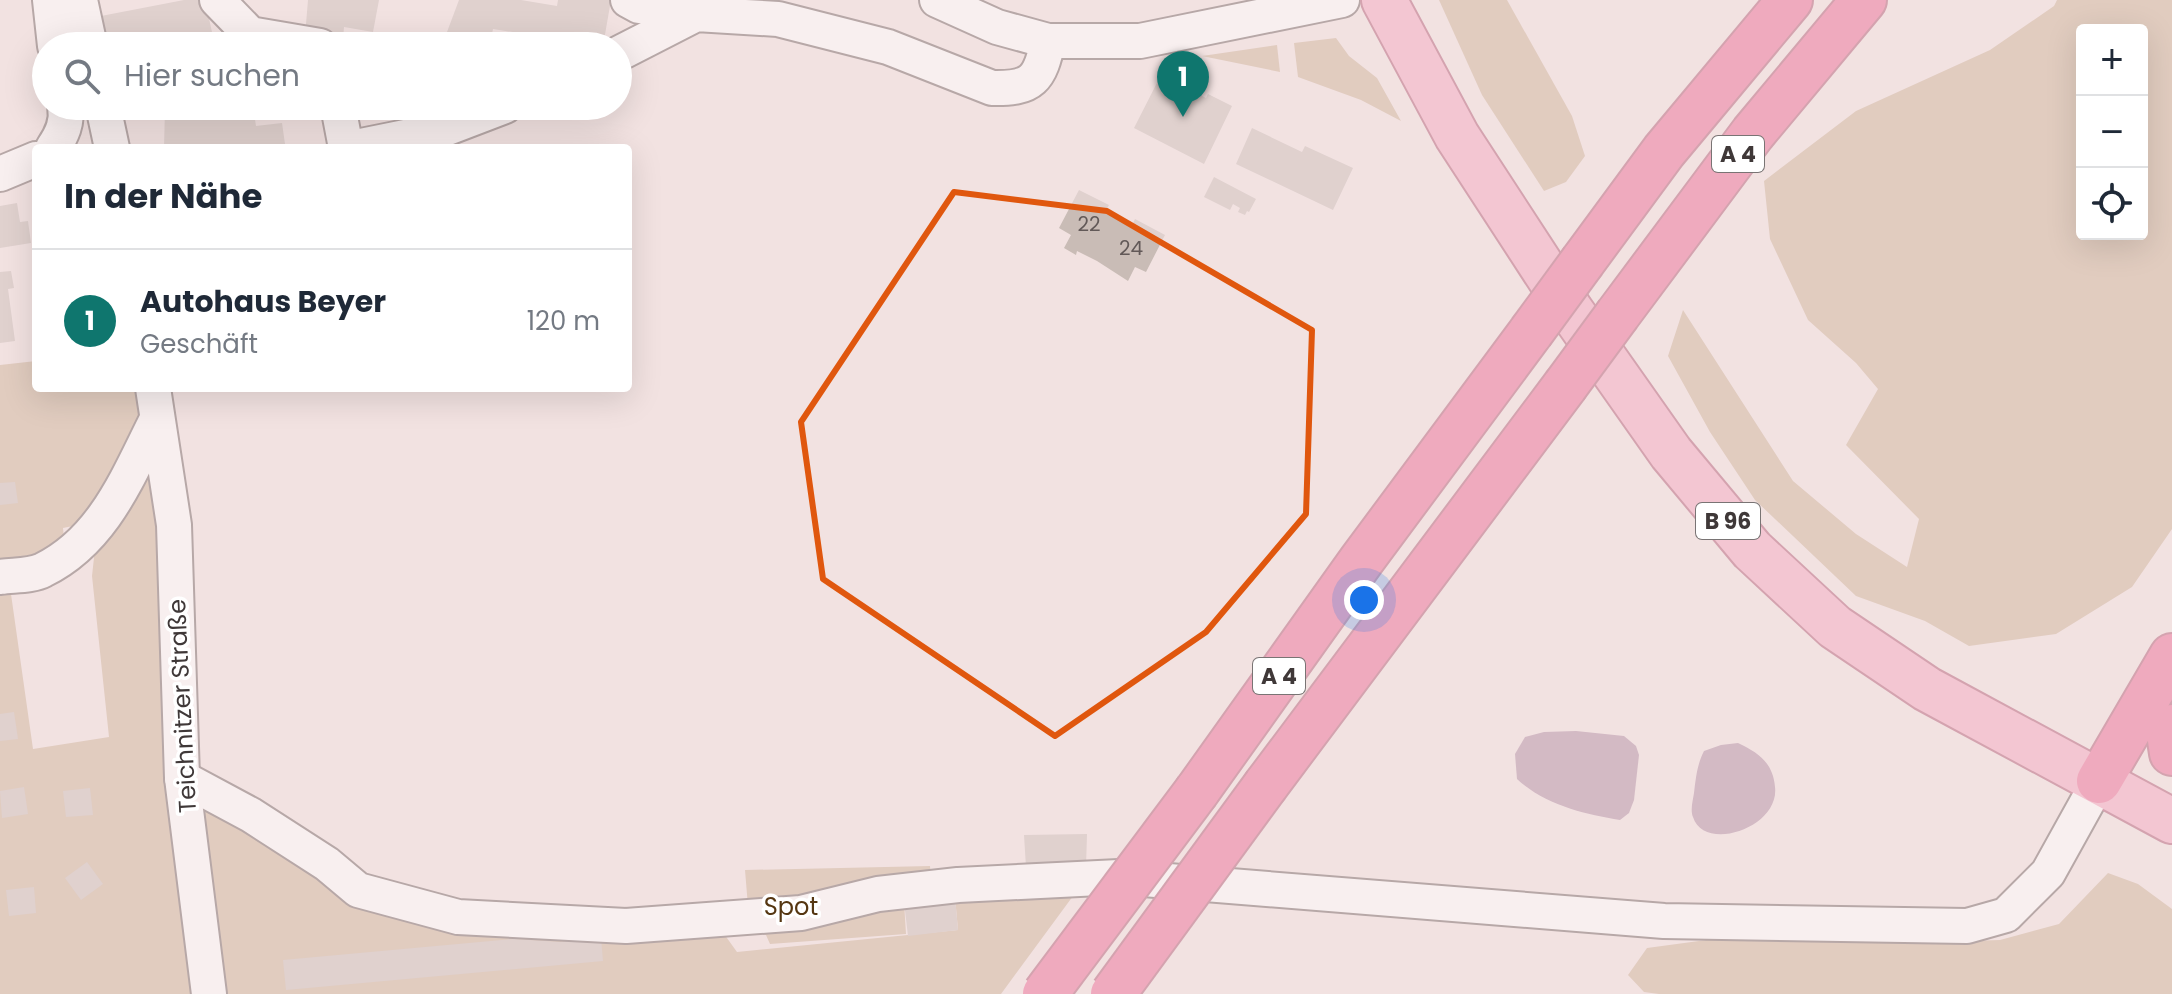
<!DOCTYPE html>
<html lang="de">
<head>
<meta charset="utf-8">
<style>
  :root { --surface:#fff; --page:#f2f2f3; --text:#1f2937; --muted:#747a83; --line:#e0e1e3; --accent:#0f766e }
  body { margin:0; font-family:Poppins,sans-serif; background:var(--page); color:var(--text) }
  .controls { position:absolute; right:24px; top:24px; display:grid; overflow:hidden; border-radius:8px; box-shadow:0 8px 32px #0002 }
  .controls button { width:72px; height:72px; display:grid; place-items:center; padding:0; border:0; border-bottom:2px solid var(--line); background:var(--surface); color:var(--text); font:40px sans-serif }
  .you { position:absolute; left:1364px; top:600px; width:28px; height:28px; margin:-20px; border:6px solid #fff; border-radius:50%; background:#1a73e8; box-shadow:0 0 0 12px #1a73e833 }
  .badge { display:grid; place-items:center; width:52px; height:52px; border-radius:50%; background:var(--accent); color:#fff; font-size:26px; font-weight:700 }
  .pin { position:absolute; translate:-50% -66px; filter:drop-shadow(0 2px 4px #0008) }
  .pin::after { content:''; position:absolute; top:42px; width:28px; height:24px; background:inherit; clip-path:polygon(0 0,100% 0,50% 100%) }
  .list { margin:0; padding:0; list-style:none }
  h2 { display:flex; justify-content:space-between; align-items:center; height:104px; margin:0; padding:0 32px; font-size:34px }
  h2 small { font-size:26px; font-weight:400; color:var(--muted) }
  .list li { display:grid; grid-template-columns:52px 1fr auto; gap:24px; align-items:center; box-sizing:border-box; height:144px; padding:0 32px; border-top:2px solid var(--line) }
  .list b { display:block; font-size:30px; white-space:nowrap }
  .list p { margin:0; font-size:26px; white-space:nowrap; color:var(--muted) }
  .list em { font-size:26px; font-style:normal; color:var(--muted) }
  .icon { flex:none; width:44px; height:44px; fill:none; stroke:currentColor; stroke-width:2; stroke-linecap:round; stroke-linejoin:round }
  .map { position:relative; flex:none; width:2172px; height:994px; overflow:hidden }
  .search { position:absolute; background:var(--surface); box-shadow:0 8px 32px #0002; left:32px; top:32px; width:600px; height:88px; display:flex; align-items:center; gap:20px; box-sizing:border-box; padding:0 28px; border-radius:44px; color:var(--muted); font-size:30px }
  .panel { position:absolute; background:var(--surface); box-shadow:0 8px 32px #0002; left:32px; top:144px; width:600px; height:248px; border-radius:8px }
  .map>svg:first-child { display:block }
  .green { fill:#ccb196; fill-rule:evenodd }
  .water { fill:#ad89a0 }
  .building { fill:#c9bcb6 }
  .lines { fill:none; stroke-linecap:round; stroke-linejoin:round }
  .minor-casing { stroke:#706261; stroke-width:38 }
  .major-casing { stroke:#af5772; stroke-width:48 }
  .highway-casing { stroke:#af5772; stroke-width:48 }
  .minor { stroke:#fff; stroke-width:34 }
  .major { stroke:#f3a4be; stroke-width:44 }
  .highway { stroke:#eb6792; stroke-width:44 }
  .highway-bridge-casing { stroke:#af5772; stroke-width:48; stroke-linecap:butt }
  .highway-bridge { stroke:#eb6792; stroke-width:44 }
  .marked { fill:none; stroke:#e0570e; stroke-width:6; stroke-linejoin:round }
  .labels { text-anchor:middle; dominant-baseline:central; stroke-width:7; stroke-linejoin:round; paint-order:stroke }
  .number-label { font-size:20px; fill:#625958 }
  .shield { fill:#fff; stroke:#797474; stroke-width:2 }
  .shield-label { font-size:22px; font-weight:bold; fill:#3f3838 }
  .street-label { font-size:24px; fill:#3f3838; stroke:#fff }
  .park-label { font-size:24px; fill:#553611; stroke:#fff }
</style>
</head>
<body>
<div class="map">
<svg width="2172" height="994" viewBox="0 0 2172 994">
  <rect width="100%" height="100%" fill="#f2e2e1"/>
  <g class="green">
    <polygon points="1439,0 1507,0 1572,116 1585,156 1566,182 1544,191 1482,95"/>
    <path d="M 2057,0 L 2172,0 L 2172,529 L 2132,587 L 2056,634 L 1969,646 L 1925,621 L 1856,596 L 1755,500 L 1710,432 L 1668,356 L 1683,310 L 1793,481 L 1856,534 L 1907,567 L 1919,519 L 1846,445 L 1878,389 L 1856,363 L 1808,320 L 1770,239 L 1764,181 L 1856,111 L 1990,50 L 2054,6 ZM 2082,30 L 2142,30 L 2142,234 L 2082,234 Z"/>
    <polygon points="1336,38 1349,56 1377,78 1401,121 1361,100 1298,77 1294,43"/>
    <polygon points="1277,45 1280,72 1202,56"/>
    <path d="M 36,361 L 36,388 L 153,388 L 182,778 L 327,864 L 459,917 L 714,920 L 737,952 L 958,930 L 955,897 L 1087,877 L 1001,994 L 0,994 L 0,365 ZM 98,521 L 92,576 L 109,737 L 33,749 L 10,587 L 65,548 L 63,528 Z"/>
    <polygon points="930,866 933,899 904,902 906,934 770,944 766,935 750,931 745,870"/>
    <polygon points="2108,873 2138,884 2172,909 2172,994 1659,994 1644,992 1628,975 1647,948 1736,936 1902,943 2000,940 2059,924"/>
  </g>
  <g class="water">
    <path d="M 1576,731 L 1624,736 L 1636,746 L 1639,755 L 1634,800 L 1629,813 L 1620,820 C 1584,814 1545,805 1517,779 L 1515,754 L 1525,737 L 1544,732 Z"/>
    <path d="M 1738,743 C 1759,753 1773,763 1775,787 C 1780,828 1704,853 1693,817 C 1690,810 1693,800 1694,793 C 1696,777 1697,765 1704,751 L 1721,745 Z"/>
  </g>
  <g class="building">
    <polygon points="184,0 205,0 215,46 164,46 164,39 129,46 107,46 101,16"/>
    <polygon points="308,0 379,0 373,32 344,27 343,39 305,36"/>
    <polygon points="459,0 521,0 557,6 558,0 611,0 603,46 493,29 490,43 444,40"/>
    <polygon points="1161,75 1206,98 1208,94 1232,106 1204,164 1134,128"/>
    <polygon points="202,106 253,106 256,126 282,123 285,144 258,148 164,148 165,108"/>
    <polygon points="370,106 430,106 430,113 411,114 411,118 402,118 401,114 371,115"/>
    <polygon points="1252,128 1302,152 1305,146 1353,168 1333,210 1236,164"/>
    <polygon points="1214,177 1256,199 1249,212 1247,211 1245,215 1238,212 1240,208 1233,204 1230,210 1204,197"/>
    <polygon points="1079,190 1109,205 1105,212 1119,219 1132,225 1135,219 1165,235 1146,272 1135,267 1128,281 1097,261 1077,251 1076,255 1064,248 1071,235 1059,228"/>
    <polygon points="17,203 20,222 28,221 31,243 0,248 0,206"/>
    <polygon points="11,271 14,288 8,289 15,341 0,343 0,272"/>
    <polygon points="15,482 18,503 0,505 0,483"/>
    <polygon points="14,712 18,739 0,741 0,714"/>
    <polygon points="24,787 28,814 2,818 0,791"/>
    <polygon points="90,788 93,815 66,817 63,791"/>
    <polygon points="1087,834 1086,866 1026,867 1024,835"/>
    <polygon points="87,862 103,884 81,900 65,878"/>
    <polygon points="34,887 36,913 9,916 6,890"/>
    <polygon points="955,897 958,930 908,936 904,902"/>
    <polygon points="601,938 603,961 286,990 283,960 514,939 560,942"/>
  </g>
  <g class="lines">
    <g class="minor-casing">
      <g id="minor">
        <polyline points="50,0 55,46"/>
        <polyline points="80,0 90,46"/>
        <polyline points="217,0 250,34 320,46"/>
        <polyline points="628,0 639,6 696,14"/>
        <polyline points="937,0 997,27 1048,41 1140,41 1342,0"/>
        <path d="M 618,54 L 696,14 L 778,19 L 888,47 L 992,88 C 1033,89 1040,79 1048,41"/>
        <polyline points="103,106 112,148"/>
        <polyline points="338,106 346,148"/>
        <path d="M 53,148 C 62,135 68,122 65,106"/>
        <polyline points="351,148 445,129 505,106"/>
        <polyline points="0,174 36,159"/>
        <polyline points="153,388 174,525 182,778 209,994"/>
        <path d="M 0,577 C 13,575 32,576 43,570 C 104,540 128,476 157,419"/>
        <polyline points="182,778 251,815 327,864 358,890 458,917 626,926 801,913 878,894 958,885 1119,877 1664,921 1967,926 2006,915 2048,873 2099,781"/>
      </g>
    </g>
    <g class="major-casing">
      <polyline id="major" points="1384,0 1457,136 1571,311 1671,453 1752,550 1835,627 1927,689 2172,821"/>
    </g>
    <g class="highway-casing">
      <g id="highway">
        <polyline points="1583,261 1664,151 1790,0"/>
        <polyline points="1618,314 1753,133 1864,0"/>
        <polyline points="2172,727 2170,740 2172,753"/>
        <polyline points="2099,781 2172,656"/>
        <polyline points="1266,785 1565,386"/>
        <polyline points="1197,791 1361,561 1531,332"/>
      </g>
    </g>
    <use href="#minor" class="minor"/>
    <use href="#major" class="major"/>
    <use href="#highway" class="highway"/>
    <g class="highway-bridge-casing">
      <g id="highway-bridge">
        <polyline points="1531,332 1583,261"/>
        <polyline points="1565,386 1618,314"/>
        <polyline points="1045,994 1197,791"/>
        <polyline points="1113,994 1266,785"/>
      </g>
    </g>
    <use href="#highway-bridge" class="highway-bridge"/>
  </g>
  <path d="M0 0H2172V994H0ZM 954,192 L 1107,211 L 1312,330 L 1306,514 L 1206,632 L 1055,736 L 823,579 L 801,422 Z" fill="#f2e2e1" fill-opacity=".55" fill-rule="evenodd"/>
  <path class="marked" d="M 954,192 L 1107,211 L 1312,330 L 1306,514 L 1206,632 L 1055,736 L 823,579 L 801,422 Z"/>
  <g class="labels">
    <g class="number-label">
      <text x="1089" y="224">22</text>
      <text x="1131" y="248">24</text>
    </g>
    <g class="shield">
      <rect x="1712" y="136" width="52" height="36" rx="6"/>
      <rect x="1696" y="503" width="64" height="36" rx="6"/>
      <rect x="1253" y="658" width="52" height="36" rx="6"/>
    </g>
    <g class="shield-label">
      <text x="1738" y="154">A 4</text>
      <text x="1728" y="521">B 96</text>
      <text x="1279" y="676">A 4</text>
    </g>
    <g class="street-label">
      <text transform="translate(182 706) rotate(-93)">Teichnitzer Straße</text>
    </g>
    <g class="park-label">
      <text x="791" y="906">Spot</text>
    </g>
  </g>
</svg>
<div class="controls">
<button>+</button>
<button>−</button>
<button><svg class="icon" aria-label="locate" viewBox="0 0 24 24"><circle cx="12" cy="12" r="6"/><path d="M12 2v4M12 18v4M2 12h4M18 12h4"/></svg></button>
</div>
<div class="you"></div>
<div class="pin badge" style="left:1183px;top:117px">1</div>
<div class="search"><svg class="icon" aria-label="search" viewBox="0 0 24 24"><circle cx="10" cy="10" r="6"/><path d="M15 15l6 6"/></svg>Hier suchen</div>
<section class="panel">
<h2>In der Nähe<small></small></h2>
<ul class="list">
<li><span class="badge">1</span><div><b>Autohaus Beyer</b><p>Geschäft</p></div><em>120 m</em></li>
</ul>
</section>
</div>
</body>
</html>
